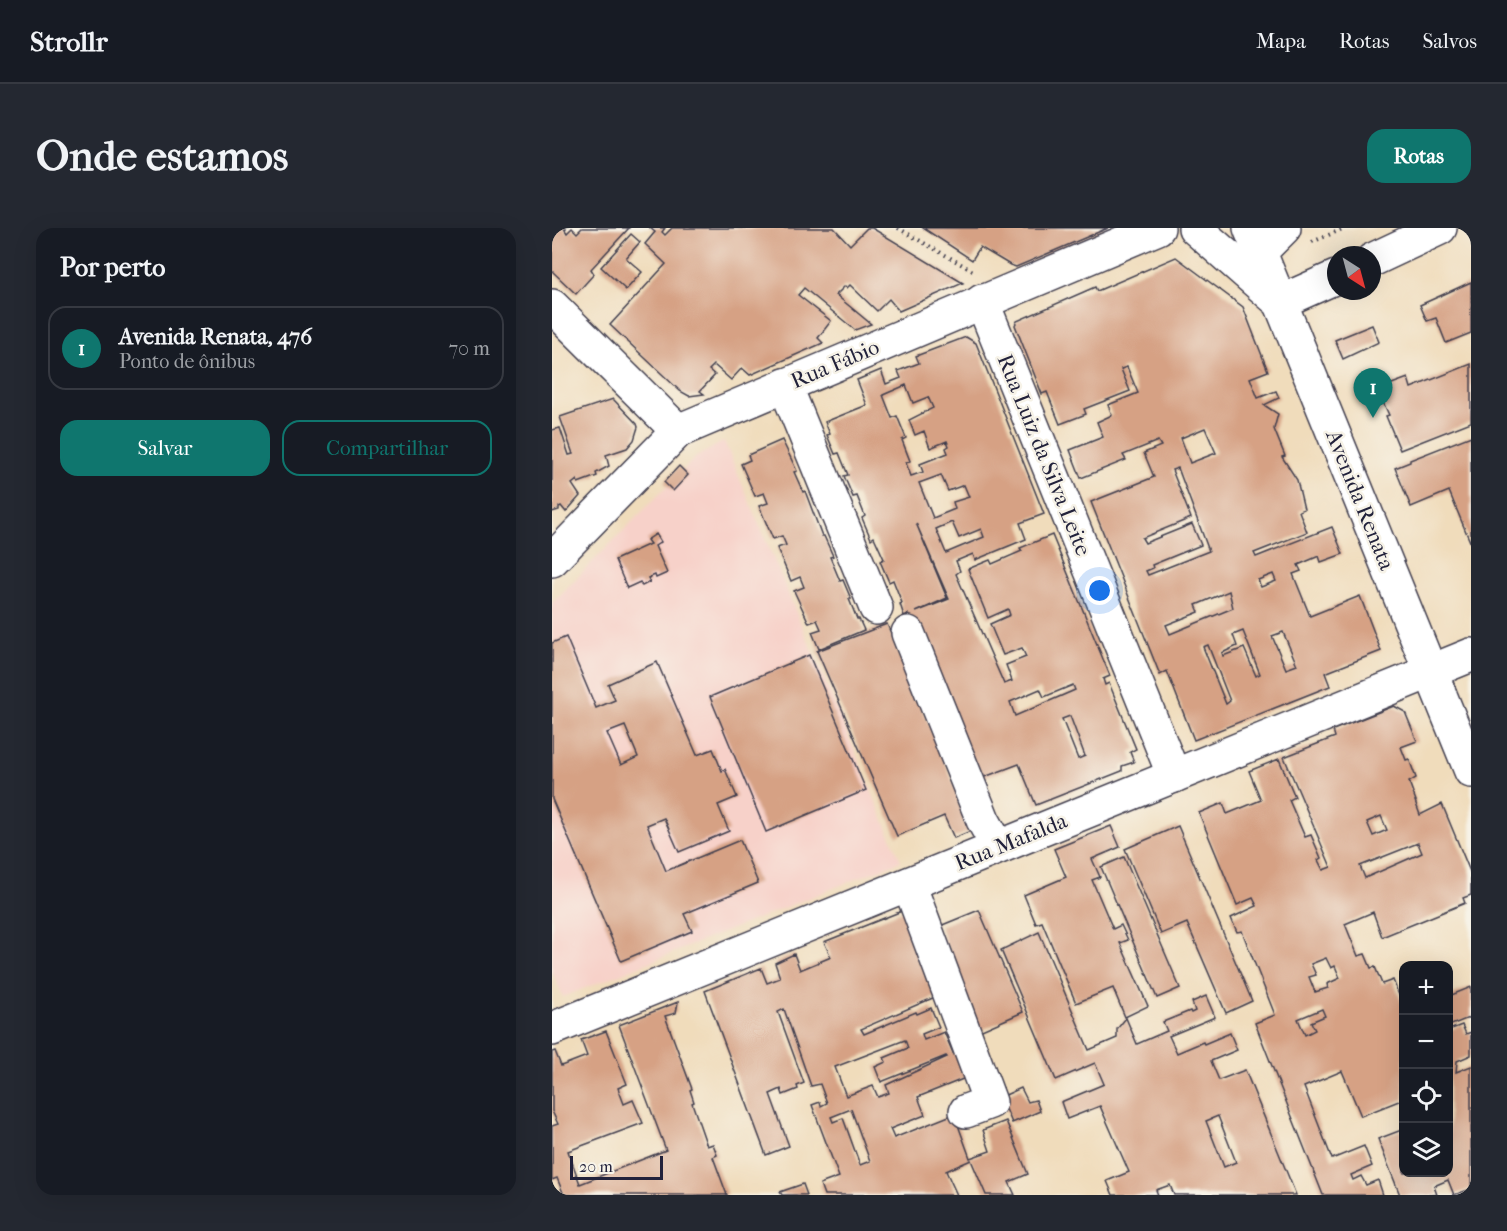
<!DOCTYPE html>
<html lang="pt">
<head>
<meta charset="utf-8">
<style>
  :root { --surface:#171b24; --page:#242831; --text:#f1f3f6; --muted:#9ea1a6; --line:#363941; --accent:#0f766e }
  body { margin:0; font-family:"IM FELL French Canon",serif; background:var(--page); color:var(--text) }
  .controls { position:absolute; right:18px; bottom:18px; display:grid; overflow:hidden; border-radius:12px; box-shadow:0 6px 24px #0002 }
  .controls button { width:54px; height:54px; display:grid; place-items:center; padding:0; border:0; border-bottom:2px solid var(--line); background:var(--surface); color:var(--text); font:30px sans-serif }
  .compass { position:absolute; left:775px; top:18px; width:54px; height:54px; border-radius:50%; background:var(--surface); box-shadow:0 6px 24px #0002; rotate:144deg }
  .scale { position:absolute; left:18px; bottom:15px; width:93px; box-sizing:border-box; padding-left:6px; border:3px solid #22223b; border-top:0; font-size:16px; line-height:21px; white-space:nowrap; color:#22223b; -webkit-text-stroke:4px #f7f3e8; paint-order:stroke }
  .you { position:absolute; left:548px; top:363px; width:21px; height:21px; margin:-15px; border:4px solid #fff; border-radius:50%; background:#1a73e8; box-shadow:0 0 0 9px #1a73e833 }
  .badge { display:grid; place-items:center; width:39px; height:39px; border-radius:50%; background:var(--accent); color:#fff; font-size:20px; font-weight:700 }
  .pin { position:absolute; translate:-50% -50px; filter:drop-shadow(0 2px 3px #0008) }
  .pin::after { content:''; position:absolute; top:32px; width:21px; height:18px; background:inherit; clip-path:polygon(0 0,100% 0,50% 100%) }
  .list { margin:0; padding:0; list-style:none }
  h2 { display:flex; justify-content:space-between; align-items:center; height:78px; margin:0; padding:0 24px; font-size:26px }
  h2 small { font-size:20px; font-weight:400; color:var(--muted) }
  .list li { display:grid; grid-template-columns:39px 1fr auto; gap:18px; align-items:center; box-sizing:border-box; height:84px; margin:0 12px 12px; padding:0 12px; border:2px solid var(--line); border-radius:18px }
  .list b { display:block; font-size:22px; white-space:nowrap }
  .list p { margin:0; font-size:20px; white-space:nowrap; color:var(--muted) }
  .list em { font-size:20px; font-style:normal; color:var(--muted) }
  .actions { display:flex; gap:12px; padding:18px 24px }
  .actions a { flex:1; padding:14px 0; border:2px solid var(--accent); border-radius:18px; text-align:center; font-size:21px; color:var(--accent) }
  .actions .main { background:var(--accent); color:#fff }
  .icon { flex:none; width:33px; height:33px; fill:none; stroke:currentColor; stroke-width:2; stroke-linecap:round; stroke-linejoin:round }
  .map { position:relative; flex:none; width:919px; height:967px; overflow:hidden; border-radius:18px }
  header { display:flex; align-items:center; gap:36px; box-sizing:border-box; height:84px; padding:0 30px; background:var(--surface); border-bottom:2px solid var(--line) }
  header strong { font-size:28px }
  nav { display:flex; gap:33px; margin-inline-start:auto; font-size:21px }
  .intro { display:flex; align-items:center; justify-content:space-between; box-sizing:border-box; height:144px; padding:0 36px }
  h1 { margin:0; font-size:42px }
  .button { padding:15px 27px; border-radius:18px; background:var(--accent); color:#fff; font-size:21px; font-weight:700 }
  main { display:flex; gap:36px; padding:0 36px }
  aside { flex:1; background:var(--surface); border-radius:18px; box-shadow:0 6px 24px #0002 }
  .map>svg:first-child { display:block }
  .built { fill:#f7d1c9 }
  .building { fill:#d6a184; fill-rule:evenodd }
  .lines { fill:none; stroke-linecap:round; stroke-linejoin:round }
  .minor-casing { stroke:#413e4e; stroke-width:36 }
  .major-casing { stroke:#413e4e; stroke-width:36 }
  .path { stroke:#413e4e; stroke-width:4; stroke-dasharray:1.5 4.5; stroke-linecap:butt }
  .minor { stroke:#fff; stroke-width:33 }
  .major { stroke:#fff; stroke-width:33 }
  .labels { text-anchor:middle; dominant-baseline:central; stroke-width:5; stroke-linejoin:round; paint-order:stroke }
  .street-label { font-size:22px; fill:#22223b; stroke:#f7f3e8 }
</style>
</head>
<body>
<header>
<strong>Strollr</strong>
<nav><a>Mapa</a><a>Rotas</a><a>Salvos</a></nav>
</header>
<div class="intro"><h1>Onde estamos</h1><a class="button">Rotas</a></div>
<main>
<aside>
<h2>Por perto<small></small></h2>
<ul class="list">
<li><span class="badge">1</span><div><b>Avenida Renata, 476</b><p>Ponto de ônibus</p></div><em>70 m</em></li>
</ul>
<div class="actions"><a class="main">Salvar</a><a>Compartilhar</a></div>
</aside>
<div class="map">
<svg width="919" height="967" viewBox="0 0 919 967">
  <rect width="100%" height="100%" fill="#f7f3e8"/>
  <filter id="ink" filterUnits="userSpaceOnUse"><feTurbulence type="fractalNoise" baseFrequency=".0167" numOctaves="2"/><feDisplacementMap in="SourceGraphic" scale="12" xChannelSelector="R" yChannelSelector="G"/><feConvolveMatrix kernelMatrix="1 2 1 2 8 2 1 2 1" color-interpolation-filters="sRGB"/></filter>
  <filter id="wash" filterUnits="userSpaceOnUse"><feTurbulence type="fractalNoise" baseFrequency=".008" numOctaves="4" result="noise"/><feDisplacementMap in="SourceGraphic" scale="24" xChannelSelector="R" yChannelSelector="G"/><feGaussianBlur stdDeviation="1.35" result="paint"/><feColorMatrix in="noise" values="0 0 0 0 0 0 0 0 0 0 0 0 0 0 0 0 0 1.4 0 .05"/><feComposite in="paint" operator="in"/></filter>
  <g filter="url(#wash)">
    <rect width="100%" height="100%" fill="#f0dcbb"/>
    <polygon class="built" points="172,213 349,633 11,769 0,743 0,375 143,230"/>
    <g id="blocks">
      <g class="building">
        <polygon points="0,0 14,0 13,2 15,5 20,0 25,5 30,0 77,0 39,41 42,46 24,66 0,43"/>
        <polygon points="98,0 113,0 110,4 113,7 120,0 282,0 298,17 315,0 320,0 411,55 347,83 337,71 325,83 298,57 295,60 293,58 284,67 319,96 303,102 252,60 246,67 279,93 266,110 271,115 198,147 190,140 179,152 162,137 157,142 163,147 148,163 152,166 137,168 128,163 58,97 114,36 93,16 103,4"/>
        <polygon points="371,0 556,0 464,39 458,37 428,19 420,32"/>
        <polygon points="79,6 88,14 74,30 90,44 74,62 49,39"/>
        <path d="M 624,29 L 691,79 L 716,143 L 698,150 L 706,170 L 724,163 L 727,170 L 712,177 L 726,186 L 722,201 L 733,228 L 730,229 L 745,252 L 752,281 L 747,283 L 755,304 L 702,325 L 704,329 L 780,299 L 791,326 L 769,334 L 767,328 L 746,337 L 749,343 L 741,346 L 758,388 L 808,368 L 829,423 L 773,445 L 778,458 L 642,512 L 615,443 L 608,447 L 539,274 L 602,249 L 592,225 L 609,218 L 606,213 L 571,227 L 574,232 L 529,250 L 518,222 L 551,209 L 545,194 L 560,187 L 556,177 L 586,165 L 575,139 L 569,141 L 578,163 L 532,181 L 534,186 L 508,196 L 495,164 L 490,166 L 463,97 L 465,93 L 543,59 L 545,63 ZM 653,200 L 664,225 L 638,235 L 629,210 ZM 626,240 L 657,323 L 596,347 L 594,343 L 601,340 L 600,337 L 649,317 L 640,296 L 593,315 L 590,310 L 639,290 L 620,242 ZM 721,346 L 724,353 L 709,359 L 706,352 ZM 677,363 L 681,380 L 618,406 L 614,397 L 647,384 L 644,377 ZM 691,403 L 708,446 L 704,448 L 692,420 L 671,428 L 670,425 L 685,418 L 681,407 ZM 731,404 L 745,437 L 734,441 L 720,408 ZM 656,417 L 678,473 L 674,476 L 651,419 Z"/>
        <polygon points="919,54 919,105 894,115 884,90 875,93 868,77"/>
        <polygon points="820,97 827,114 791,131 783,112"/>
        <path d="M 414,109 L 424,115 L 492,286 L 468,295 L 474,311 L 423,332 L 421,326 L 404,333 L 408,343 L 404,346 L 452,456 L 460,453 L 454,437 L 474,429 L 470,420 L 451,427 L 438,396 L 458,387 L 456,381 L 436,390 L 416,341 L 438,332 L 440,336 L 470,323 L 468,320 L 500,307 L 558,448 L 551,451 L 553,457 L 557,455 L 584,521 L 578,524 L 582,534 L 570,538 L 570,543 L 484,577 L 467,536 L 427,551 L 356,386 L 352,388 L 348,376 L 350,375 L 341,352 L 337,354 L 328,333 L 332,331 L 322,309 L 319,311 L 310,290 L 313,288 L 305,268 L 301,269 L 292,248 L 296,247 L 287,225 L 283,226 L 275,207 L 278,206 L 273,194 L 315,177 L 305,152 L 329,142 L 334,156 L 349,150 L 346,143 L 367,135 L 364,128 ZM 354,157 L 361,175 L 376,169 L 381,180 L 357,192 L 363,207 L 372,203 L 378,220 L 395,213 L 397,218 L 394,220 L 396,225 L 368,236 L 371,244 L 359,248 L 354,235 L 358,233 L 350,212 L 354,210 L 345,188 L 340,190 L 331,167 ZM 389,247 L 396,263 L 412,257 L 417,269 L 401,274 L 403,281 L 381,290 L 367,255 ZM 400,294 L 407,310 L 429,301 L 432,309 L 394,325 L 384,301 ZM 364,295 L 397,371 L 364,384 L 395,370 ZM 521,457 L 523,462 L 463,488 L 458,474 L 488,461 L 492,469 ZM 518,488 L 533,528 L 526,531 L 510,491 Z"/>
        <polygon points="919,136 919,194 848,222 834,188 837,187 831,174 834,173 829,160 856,150 859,160"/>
        <polygon points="61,171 85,196 86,199 82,212 75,220 54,227 57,238 44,245 45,248 26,255 25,252 20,256 28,268 14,284 9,278 7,279 7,282 0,284 0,202 8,200 17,227 21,226 8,189"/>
        <polygon points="919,208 919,316 897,263 859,279 843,240 858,234 858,232"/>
        <polygon points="230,212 245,243 242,244 251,264 253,263 270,308 272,308 281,328 278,329 288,353 291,352 299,371 297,371 305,391 307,391 312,402 267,421 260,404 269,401 265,392 257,395 242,363 252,359 248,349 239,353 225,320 234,317 230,308 221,311 207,278 216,275 212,265 203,268 189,236 198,232 196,227"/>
        <polygon points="127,238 136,247 121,263 112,254"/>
        <polygon points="104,306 109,314 103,318 115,345 104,350 103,347 96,350 98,354 90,358 88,354 75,360 63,332 98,316 95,312"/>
        <polygon points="335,396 421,602 402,610 392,588 345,608 265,423"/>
        <path d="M 14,409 L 44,480 L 63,472 L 56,456 L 105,434 L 145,527 L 161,521 L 170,543 L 173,541 L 185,569 L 166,577 L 177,603 L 127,624 L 112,590 L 95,597 L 114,643 L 188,612 L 206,655 L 132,686 L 140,703 L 69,733 L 0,571 L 0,415 ZM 73,498 L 86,529 L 69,537 L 55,505 Z"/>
        <polygon points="257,427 314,562 214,604 158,469"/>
        <path d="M 842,478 L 853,484 L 865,513 L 849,519 L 854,532 L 857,531 L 864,550 L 857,554 L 864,573 L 863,573 L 868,587 L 890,576 L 919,646 L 919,667 L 911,670 L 913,675 L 830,709 L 821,684 L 793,696 L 806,728 L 813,726 L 819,740 L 823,739 L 830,756 L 841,752 L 852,780 L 852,871 L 809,888 L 790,843 L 752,859 L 780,931 L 812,918 L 820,938 L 799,947 L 801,952 L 809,948 L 814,957 L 826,952 L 831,967 L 771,967 L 703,795 L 723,787 L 690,703 L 685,704 L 679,690 L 705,678 L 701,670 L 685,677 L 647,585 L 671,575 L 675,586 L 709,572 L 697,543 L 727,531 L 743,569 L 737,572 L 753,609 L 759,607 L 769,630 L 766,632 L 771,642 L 779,639 L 732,529 L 783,509 L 781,502 ZM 829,588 L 835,602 L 821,608 L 815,594 ZM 866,615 L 870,625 L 813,650 L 808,638 ZM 774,730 L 779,740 L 783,738 L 788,750 L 775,756 L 776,760 L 763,764 L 757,749 L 764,747 L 759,736 ZM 770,781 L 773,788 L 759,794 L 763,802 L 753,807 L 746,791 Z"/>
        <polygon points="559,598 568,619 540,631 548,649 540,652 561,701 569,697 576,712 568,715 596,778 573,789 561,760 524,775 490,694 484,696 472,667 514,649 502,621"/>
        <polygon points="626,598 700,773 674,785 635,695 609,706 573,621"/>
        <polygon points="572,629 628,760 605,770 549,639"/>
        <path d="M 355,681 L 390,766 L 309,801 L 312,806 L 364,784 L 365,786 L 379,780 L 387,799 L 370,806 L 372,812 L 392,804 L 401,825 L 411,820 L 421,847 L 366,869 L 373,887 L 338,901 L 342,910 L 402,886 L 418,930 L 438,923 L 431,902 L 454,893 L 476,946 L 457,954 L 463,967 L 434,967 L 419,932 L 394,943 L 405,967 L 272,967 L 268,956 L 287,949 L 260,877 L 268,874 L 269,878 L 275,875 L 268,856 L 259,858 L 232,781 L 226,784 L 252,855 L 245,858 L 246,861 L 231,867 L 229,861 L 218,866 L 237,918 L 214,927 L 153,763 L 209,740 L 215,755 L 228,750 L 223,735 L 242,726 L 248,742 L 279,729 L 272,714 ZM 353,812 L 356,820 L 332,830 L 334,834 L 323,839 L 329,854 L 394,828 L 395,829 L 334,857 L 337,865 L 326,869 L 321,858 L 294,868 L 283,839 ZM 299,881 L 318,933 L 308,937 L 291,890 L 281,894 L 279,889 Z"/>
        <polygon points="427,682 471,784 423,805 388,698"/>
        <path d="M 487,704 L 537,822 L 565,810 L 565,801 L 574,790 L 585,816 L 615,803 L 611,794 L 638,783 L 639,785 L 643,783 L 640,774 L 654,768 L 663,789 L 617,808 L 625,825 L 651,814 L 652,816 L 678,805 L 685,822 L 659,833 L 667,852 L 693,842 L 744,967 L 622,967 L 618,957 L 604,962 L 606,967 L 561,967 L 555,953 L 577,944 L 548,878 L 515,891 L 509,874 L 552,856 L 543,835 L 504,852 L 449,722 ZM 666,888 L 684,934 L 672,939 L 654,893 Z"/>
        <polygon points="919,759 919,789 897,798 897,768"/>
        <polygon points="126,774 124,785 113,788 140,861 138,862 142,874 140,875 155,918 161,916 164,924 165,927 161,929 175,967 12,967 5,950 0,952 0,898 6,896 0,883 0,824 3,823 9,838 35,828 29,812 54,803 75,856 66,860 72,876 81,872 91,895 16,923 28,956 114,922 67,797"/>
        <polygon points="910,797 914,806 919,804 919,827 905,833 904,844 919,838 919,961 902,967 896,952 882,958 885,967 848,967 826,911 852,901 852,945 897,945 897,802"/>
        <polygon points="469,860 476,874 484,872 488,883 460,895 449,869"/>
        <polygon points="251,956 255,967 230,967 228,964"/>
      </g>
    </g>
  </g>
  <g filter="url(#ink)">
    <use href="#blocks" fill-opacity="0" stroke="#413e4e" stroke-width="1.5"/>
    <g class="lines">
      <g class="minor-casing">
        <g id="minor">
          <polyline points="430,73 622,548"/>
          <polyline points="0,78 126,203"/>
          <polyline points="233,157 324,380"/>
          <polyline points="0,332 126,203 606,0"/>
          <polyline points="356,405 431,592 446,619"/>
          <polyline points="357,656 438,874 414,883"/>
          <polyline points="0,801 919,427"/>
        </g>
      </g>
      <g class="major-casing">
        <g id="major">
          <polyline points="643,0 723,70"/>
          <polyline points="698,0 919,543"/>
          <polyline points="708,24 732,0"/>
          <polyline points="820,32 888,0"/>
          <polyline points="728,74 784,49"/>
        </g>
      </g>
      <g class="path">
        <polyline points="346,0 421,43"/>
        <polyline points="760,14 793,0"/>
      </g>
      <use href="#minor" class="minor"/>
      <use href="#major" class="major"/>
    </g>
  </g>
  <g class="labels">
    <g class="street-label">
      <text transform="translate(283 136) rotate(-23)">Rua Fábio</text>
      <text transform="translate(492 227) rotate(68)">Rua Luiz da Silva Leite</text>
      <text transform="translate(808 272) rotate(68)">Avenida Renata</text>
      <text transform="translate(459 614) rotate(-22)">Rua Mafalda</text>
    </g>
  </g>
</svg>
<div class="controls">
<button>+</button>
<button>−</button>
<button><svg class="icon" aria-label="locate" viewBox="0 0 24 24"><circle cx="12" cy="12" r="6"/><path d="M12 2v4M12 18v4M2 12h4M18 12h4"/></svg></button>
<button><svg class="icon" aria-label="layers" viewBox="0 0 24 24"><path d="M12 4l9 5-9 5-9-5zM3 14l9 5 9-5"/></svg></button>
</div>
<svg class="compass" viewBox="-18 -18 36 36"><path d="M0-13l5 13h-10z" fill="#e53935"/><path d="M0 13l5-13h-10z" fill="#9ea1a6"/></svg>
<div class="scale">20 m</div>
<div class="you"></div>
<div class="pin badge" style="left:821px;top:190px">1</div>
</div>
</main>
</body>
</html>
